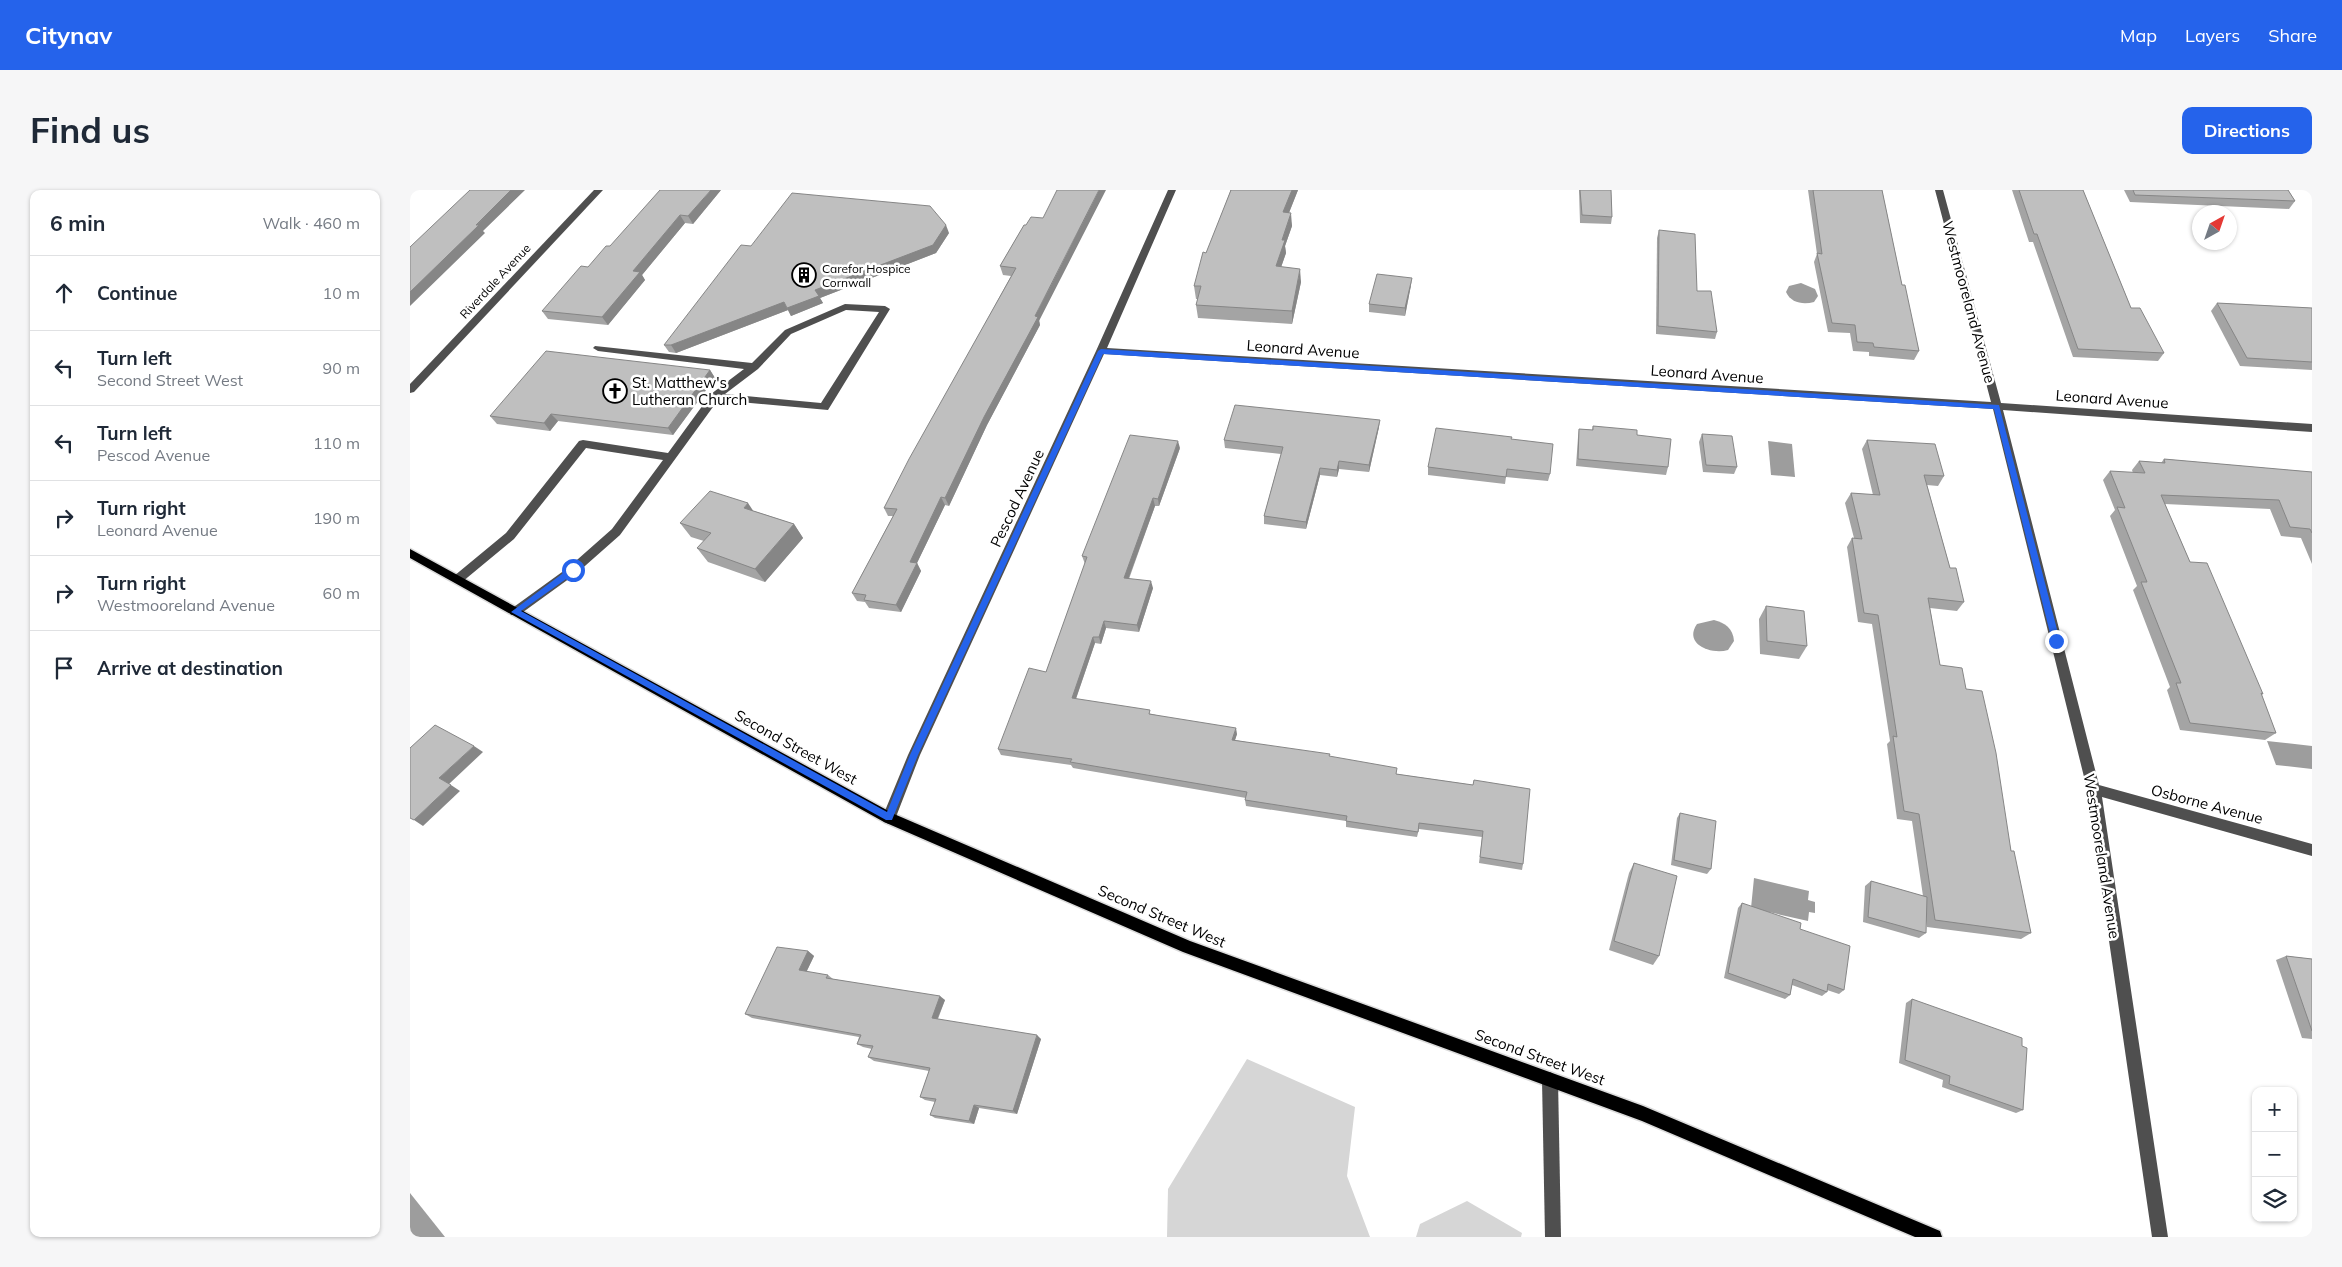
<!DOCTYPE html>
<html lang="en">
<head>
<meta charset="utf-8">
<style>
  :root { --surface:#fff; --page:#f6f6f7; --text:#1f2937; --muted:#747a83; --line:#e0e1e3; --accent:#2563eb }
  body { margin:0; font-family:Mulish,sans-serif; background:var(--page); color:var(--text) }
  .controls { position:absolute; right:15px; bottom:15px; display:grid; overflow:hidden; border-radius:10px; box-shadow:0 1px 4px #0004 }
  .controls button { width:45px; height:45px; display:grid; place-items:center; padding:0; border:0; border-bottom:1px solid var(--line); background:var(--surface); color:var(--text); font:25px sans-serif }
  .compass { position:absolute; left:1782px; top:15px; width:45px; height:45px; border-radius:50%; background:var(--surface); box-shadow:0 1px 4px #0004; rotate:40deg }
  .stop { position:absolute; width:15px; height:15px; margin:-11px; border:4px solid #2563eb; border-radius:50%; background:#fff }
  .stop.end { background:#2563eb; border-color:#fff; box-shadow:0 1px 5px #0008 }
  .list { margin:0; padding:0; list-style:none }
  h2 { display:flex; justify-content:space-between; align-items:center; height:65px; margin:0; padding:0 20px; font-size:21px }
  h2 small { font-size:16px; font-weight:400; color:var(--muted) }
  .list li { display:grid; grid-template-columns:32px 1fr auto; gap:15px; align-items:center; box-sizing:border-box; height:75px; padding:0 20px; border-top:1px solid var(--line) }
  .list b { display:block; font-size:19px; white-space:nowrap }
  .list p { margin:0; font-size:16px; white-space:nowrap; color:var(--muted) }
  .list em { font-size:16px; font-style:normal; color:var(--muted) }
  .icon { flex:none; width:28px; height:28px; fill:none; stroke:currentColor; stroke-width:2; stroke-linecap:round; stroke-linejoin:round }
  .map { position:relative; flex:none; width:1902px; height:1047px; overflow:hidden; border-radius:10px }
  header { display:flex; align-items:center; gap:30px; box-sizing:border-box; height:70px; padding:0 25px; background:var(--accent); color:#fff }
  header strong { font-size:24px }
  nav { display:flex; gap:28px; margin-inline-start:auto; font-size:18px }
  .intro { display:flex; align-items:center; justify-content:space-between; box-sizing:border-box; height:120px; padding:0 30px }
  h1 { margin:0; font-size:35px }
  .button { padding:12px 22px; border-radius:10px; background:var(--accent); color:#fff; font-size:18px; font-weight:700 }
  main { display:flex; gap:30px; padding:0 30px }
  aside { flex:1; background:var(--surface); border-radius:10px; box-shadow:0 1px 4px #0004 }
  .map>svg:first-child { display:block }
  .green { fill:#d6d6d6 }
  .water { fill:#9d9d9d }
  .lines { fill:none; stroke-linecap:round; stroke-linejoin:round }
  .major-casing { stroke:#dbdbdb; stroke-width:3 }
  .minor { fill:#4f4f4f; fill-rule:evenodd }
  .major { fill:#000; fill-rule:evenodd }
  .wall { fill:#a4a4a4 }
  .shaded-wall { fill:#868686 }
  .building { fill:#bfbfbf; stroke:#868686 }
  .route { fill:#2563eb }
  .labels { text-anchor:middle; dominant-baseline:central; stroke-width:5; stroke-linejoin:round; paint-order:stroke }
  .far-poi-label { font-size:12px; fill:#000; stroke:#fff; text-anchor:start }
  .far-street-label { font-size:12px; fill:#000; stroke:#fff }
  .street-label { font-size:15px; fill:#000; stroke:#fff }
  .poi-label { font-size:15px; fill:#000; stroke:#fff; text-anchor:start }
</style>
</head>
<body>
<header>
<strong>Citynav</strong>
<nav><a>Map</a><a>Layers</a><a>Share</a></nav>
</header>
<div class="intro"><h1>Find us</h1><a class="button">Directions</a></div>
<main>
<aside>
<h2>6 min<small>Walk · 460 m</small></h2>
<ul class="list">
<li><svg class="icon" aria-label="ahead" viewBox="0 0 24 24"><path d="M12 20V5M6 11l6-6 6 6"/></svg><div><b>Continue</b></div><em>10 m</em></li>
<li><svg class="icon" aria-label="left" viewBox="0 0 24 24"><path d="M17 20v-9H6M10 6l-5 5 5 5"/></svg><div><b>Turn left</b><p>Second Street West</p></div><em>90 m</em></li>
<li><svg class="icon" aria-label="left" viewBox="0 0 24 24"><path d="M17 20v-9H6M10 6l-5 5 5 5"/></svg><div><b>Turn left</b><p>Pescod Avenue</p></div><em>110 m</em></li>
<li><svg class="icon" aria-label="right" viewBox="0 0 24 24"><path d="M7 20v-9h11M14 6l5 5-5 5"/></svg><div><b>Turn right</b><p>Leonard Avenue</p></div><em>190 m</em></li>
<li><svg class="icon" aria-label="right" viewBox="0 0 24 24"><path d="M7 20v-9h11M14 6l5 5-5 5"/></svg><div><b>Turn right</b><p>Westmooreland Avenue</p></div><em>60 m</em></li>
<li><svg class="icon" aria-label="arrive" viewBox="0 0 24 24"><path d="M6 21V4h12l-3 4 3 4H6"/></svg><div><b>Arrive at destination</b></div></li>
</ul>
</aside>
<div class="map">
<svg width="1902" height="1047" viewBox="0 0 1902 1047">
  <rect width="100%" height="100%" fill="#fff"/>
  <g class="green">
    <polygon points="837,869 945,917 937,986 960,1047 757,1047 758,999"/>
    <polygon points="1057,1011 1112,1043 1111,1047 1006,1047 1010,1034"/>
  </g>
  <g class="water">
    <path d="M 1391,93 L 1405,99 L 1408,106 L 1404,112 C 1393,115 1381,113 1376,102 L 1379,96 Z"/>
    <polygon points="1358,251 1382,254 1385,287 1361,285"/>
    <path d="M 1304,430 C 1315,433 1323,438 1324,451 L 1318,460 C 1301,465 1273,454 1287,434 Z"/>
    <polygon points="1857,551 1902,556 1902,579 1866,575"/>
    <polygon points="1344,688 1399,701 1398,710 1405,712 1405,723 1399,722 1398,731 1341,718"/>
    <polygon points="0,1003 35,1047 0,1047"/>
  </g>
  <g class="lines">
    <g class="major-casing">
      <polygon id="major" points="0,359 484,624 780,751 1233,916 1530,1041 1532,1047 1505,1047 1232,931 773,762 474,632 0,368"/>
    </g>
    <g class="minor">
      <polygon points="184,0 193,0 4,202 0,203 0,194"/>
      <polygon points="758,0 766,0 697,158 1581,212 1525,0 1533,0 1591,213 1902,234 1902,242 1593,220 1689,595 1902,654 1902,666 1692,607 1758,1047 1742,1047 1677,599 1583,219 694,164 510,565 484,632 479,634 474,632 472,628 498,565 686,161"/>
      <path d="M 435,114 L 475,116 L 480,119 L 418,220 L 308,210 L 210,345 L 167,383 L 109,425 L 101,425 L 99,422 L 101,419 L 159,377 L 202,339 L 253,270 L 176,258 L 104,349 L 52,392 L 44,392 L 42,389 L 44,386 L 96,343 L 169,251 L 173,250 L 258,263 L 301,204 L 334,179 L 188,161 L 183,158 L 185,156 L 342,173 L 375,140 ZM 436,120 L 469,122 L 411,213 L 315,204 L 348,179 L 381,144 Z"/>
      <polygon points="1140,882 1145,885 1148,890 1151,1047 1135,1047 1132,890 1135,885"/>
    </g>
    <use href="#major" class="major"/>
  </g>
  <g class="wall">
    <polygon points="311,0 283,34 275,33 232,85 235,90 198,135 138,129 132,121 200,56"/>
    <polygon points="820,0 888,0 879,23 882,36 875,56 876,63 871,77 891,92 882,134 788,128 786,115 788,109 786,109 784,96 820,2"/>
    <polygon points="1169,0 1201,0 1202,27 1201,34 1170,33"/>
    <polygon points="1398,0 1472,0 1492,95 1509,161 1504,170 1459,166 1459,162 1443,161 1440,143 1418,142 1404,72 1407,64"/>
    <polygon points="1602,0 1673,0 1721,118 1754,163 1748,171 1663,167 1623,52 1619,52"/>
    <polygon points="1714,0 1878,0 1885,11 1879,19 1720,12"/>
    <polygon points="614,35 630,135 577,235 539,316 535,315 507,373 511,381 491,422 459,418 455,412 447,411 442,403 483,326 478,326 474,318 601,86 593,85 590,76"/>
    <polygon points="1249,40 1287,101 1307,142 1305,149 1246,144 1247,48"/>
    <polygon points="539,43 526,63 410,108 413,113 381,126 378,120 266,163 259,162 254,155 341,56"/>
    <polygon points="1001,95 995,126 959,122 959,114"/>
    <polygon points="1807,113 1902,118 1902,180 1830,176 1801,121"/>
    <polygon points="300,180 305,188 263,245 148,231 140,241 87,234 80,226"/>
    <polygon points="1183,236 1227,245 1258,277 1256,285 1166,276 1168,247 1169,239 1182,240"/>
    <polygon points="969,237 959,282 929,279 927,287 910,285 896,339 854,334 854,326 871,264 815,258 814,250"/>
    <polygon points="1292,244 1327,277 1324,284 1293,282 1289,252"/>
    <polygon points="1101,249 1140,284 1138,291 1096,287 1095,294 1018,285 1018,277"/>
    <polygon points="1457,250 1534,286 1528,296 1517,295 1540,378 1554,412 1547,421 1520,418 1530,475 1556,499 1601,661 1621,743 1611,749 1517,737 1516,728 1516,743 1509,748 1453,732 1455,696 1461,691 1513,706 1502,631 1487,629 1477,554 1480,551 1462,434 1448,432 1437,357 1442,348 1444,348 1435,313 1441,303 1463,305 1452,259"/>
    <polygon points="770,258 749,316 745,316 719,389 743,398 729,442 696,438 691,454 685,453 666,509 742,524 827,544 825,550 920,567 987,584 1063,595 1064,590 1113,674 1112,680 1069,673 1072,647 1009,639 1007,647 936,637 936,631 836,616 835,610 836,608 663,578 661,575 591,565 588,559 636,482 675,374 672,366"/>
    <polygon points="1754,269 1902,282 1902,374 1891,348 1871,346 1860,319 1755,314 1780,372 1853,504 1851,505 1866,543 1855,550 1770,540 1757,500 1760,497 1723,400 1727,396 1700,326 1705,320 1693,290 1700,281 1723,283 1722,280 1729,271 1751,273"/>
    <polygon points="344,321 384,334 393,348 355,392 298,372 287,358 294,351 281,347 270,333"/>
    <polygon points="1356,416 1397,456 1389,469 1350,464 1349,429"/>
    <polygon points="1270,623 1301,679 1297,684 1261,675 1267,628"/>
    <polygon points="1224,673 1249,766 1243,775 1199,760 1219,683"/>
    <polygon points="1332,713 1390,739 1434,800 1429,804 1417,800 1417,802 1412,806 1382,795 1380,805 1375,809 1314,788 1328,718"/>
    <polygon points="398,761 404,766 396,782 418,785 423,789 535,810 528,829 631,849 607,924 569,918 564,934 525,928 520,925 525,912 515,910 510,907 519,881 464,871 458,867 462,859 453,857 447,854 449,847 342,828 335,824"/>
    <polygon points="1876,766 1902,769 1902,849 1892,848 1866,770"/>
    <polygon points="1502,809 1612,856 1613,920 1606,923 1532,897 1533,890 1489,873 1496,813"/>
  </g>
  <g class="shaded-wall">
    <polygon points="101,0 115,0 73,41 75,43 0,116 0,102"/>
    <polygon points="301,0 311,0 283,34 278,26"/>
    <polygon points="689,0 696,0 629,131 630,135 577,235 539,316 535,308 574,227"/>
    <polygon points="882,0 888,0 874,35 873,22"/>
    <polygon points="881,23 882,36 875,56 876,63 867,89 866,76 872,50"/>
    <polygon points="270,25 275,33 232,85 235,90 198,135 192,127 223,81"/>
    <polygon points="536,35 539,43 526,63 410,108 413,113 381,126 377,118 405,100"/>
    <polygon points="890,79 891,92 882,134 882,121"/>
    <polygon points="1002,88 1001,95 995,126 995,118"/>
    <polygon points="374,112 378,120 266,163 261,155"/>
    <polygon points="300,180 305,188 263,245 258,238"/>
    <polygon points="141,224 148,231 140,241 134,233"/>
    <polygon points="970,230 969,237 959,282 959,275"/>
    <polygon points="768,251 770,258 749,316 748,309"/>
    <polygon points="929,271 929,279 927,287 927,280"/>
    <polygon points="910,278 910,285 896,339 896,332"/>
    <polygon points="531,307 535,315 507,373 511,381 491,422 486,415 500,372"/>
    <polygon points="743,308 745,316 716,395 714,388"/>
    <polygon points="338,313 348,328 334,318"/>
    <polygon points="384,334 393,348 355,392 345,379"/>
    <polygon points="741,391 743,398 729,442 727,435"/>
    <polygon points="694,431 696,438 691,454 689,447"/>
    <polygon points="683,447 685,453 664,514 662,508"/>
    <polygon points="826,538 827,544 823,556 822,550"/>
    <polygon points="64,556 73,562 39,594 29,588"/>
    <polygon points="41,595 50,601 13,636 4,630"/>
    <polygon points="398,761 404,766 395,785 389,780"/>
    <polygon points="530,806 535,810 526,832 522,828"/>
    <polygon points="627,845 631,849 607,924 603,921"/>
    <polygon points="564,915 569,918 564,934 559,931"/>
  </g>
  <g class="building">
    <polygon points="60,0 101,0 66,35 69,35 0,102 0,57"/>
    <polygon points="250,0 301,0 278,26 270,25 223,81 230,82 192,127 132,121 171,76 178,77 196,56 200,56"/>
    <polygon points="647,0 689,0 625,126 628,127 574,227 535,308 531,307 500,372 507,373 486,415 454,410 456,405 442,403 487,319 474,318 499,269 606,78 590,76 614,35 616,35 621,27 633,28"/>
    <polygon points="821,0 882,0 873,22 881,23 872,50 875,50 866,76 890,79 882,121 786,115 791,96 784,96 793,62 796,63"/>
    <polygon points="1170,0 1201,0 1202,27 1172,25"/>
    <polygon points="1403,0 1472,0 1492,95 1495,95 1509,161 1464,157 1463,153 1447,152 1445,135 1422,133 1407,63 1412,64"/>
    <polygon points="1609,0 1673,0 1721,118 1730,118 1754,163 1668,159 1627,44 1624,44"/>
    <polygon points="1723,0 1878,0 1885,11 1725,5"/>
    <polygon points="382,3 520,16 536,35 523,55 405,100 409,106 377,118 374,112 261,155 254,155 331,55 341,56"/>
    <polygon points="1249,40 1285,44 1287,101 1301,101 1307,142 1248,136"/>
    <polygon points="967,84 1002,88 995,118 959,114"/>
    <polygon points="1807,113 1902,118 1902,172 1837,168"/>
    <polygon points="136,161 300,180 258,238 141,224 134,233 80,226"/>
    <polygon points="825,215 970,230 959,275 929,271 927,280 910,278 896,332 854,326 873,257 814,250"/>
    <polygon points="1183,236 1227,240 1227,245 1261,249 1258,277 1168,269 1169,239 1183,240"/>
    <polygon points="1026,238 1102,247 1101,249 1143,254 1140,284 1097,279 1096,287 1018,277"/>
    <polygon points="1292,244 1322,246 1327,277 1296,275"/>
    <polygon points="720,245 768,251 748,309 743,308 714,388 741,391 727,435 694,431 689,447 683,447 662,508 740,520 739,524 826,538 822,550 920,564 919,566 987,578 986,584 1063,595 1064,590 1120,599 1113,674 1070,667 1073,641 1009,633 1008,642 936,631 937,626 835,610 837,602 660,572 662,569 588,559 619,478 636,482 677,367 672,366"/>
    <polygon points="1457,250 1525,254 1534,286 1514,285 1540,378 1546,378 1554,412 1518,408 1530,475 1552,478 1556,499 1572,501 1586,563 1601,661 1604,661 1621,743 1525,730 1509,624 1494,621 1483,546 1487,547 1468,425 1454,423 1442,348 1452,349 1441,303 1470,305"/>
    <polygon points="1754,269 1902,282 1902,343 1900,339 1880,337 1869,310 1751,305 1780,372 1797,373 1853,504 1851,503 1866,543 1780,533 1766,493 1771,493 1731,392 1737,392 1707,317 1715,318 1700,281 1735,283 1729,271 1755,273"/>
    <polygon points="300,301 338,313 334,318 384,334 345,379 287,358 301,343 270,333"/>
    <polygon points="1356,416 1394,421 1397,456 1357,451"/>
    <polygon points="25,535 64,556 29,588 41,595 4,630 0,628 0,558"/>
    <polygon points="1270,623 1306,631 1301,679 1264,670"/>
    <polygon points="1224,673 1267,686 1249,766 1204,751"/>
    <polygon points="1461,691 1517,707 1516,743 1458,727"/>
    <polygon points="1332,713 1391,733 1390,739 1440,756 1434,800 1418,794 1417,802 1383,789 1380,805 1318,783"/>
    <polygon points="367,757 398,761 389,780 418,785 416,788 530,806 522,828 627,845 603,921 564,915 559,931 520,925 526,909 510,907 520,878 458,867 463,856 447,854 451,845 335,824"/>
    <polygon points="1876,766 1902,769 1902,841"/>
    <polygon points="1502,809 1612,848 1612,856 1617,858 1613,920 1539,894 1540,886 1495,870"/>
  </g>
  <polygon class="route" points="691,159 1589,215 1650,451 1646,454 1642,451 1584,219 693,164 508,565 482,630 476,630 101,422 160,378 166,378 166,382 111,421 477,622 500,565 688,161"/>
  <defs>
    <g id="building-ring" transform="scale(1.25)"><circle r="9.5" fill="#fff" stroke="#000" stroke-width="1.5"/><path d="M-4-6H4V6H1V3H-1V6H-4ZM-2.5-4.3h1.7v1.8h-1.7ZM.8-4.3h1.7v1.8H.8ZM-2.5-1h1.7V.8h-1.7ZM.8-1h1.7V.8H.8Z" fill="#000"/></g>
    <g id="church-ring" transform="scale(1.25)"><circle r="9.5" fill="#fff" stroke="#000" stroke-width="1.5"/><path d="M-1.2-6h2.4v3.5h3.3v2.4h-3.3V6h-2.4V-.1h-3.3v-2.4h3.3Z" fill="#000"/></g>
  </defs>
  <g fill-rule="evenodd">
    <use href="#building-ring" x="394" y="85"/>
    <use href="#church-ring" x="205" y="201"/>
  </g>
  <g class="labels">
    <g class="far-poi-label">
      <text x="412" y="78">Carefor Hospice<tspan x="412" dy="14">Cornwall</tspan></text>
    </g>
    <g class="far-street-label">
      <text transform="translate(85 91) rotate(-47)">Riverdale Avenue</text>
    </g>
    <g class="street-label">
      <text transform="translate(1559 112) rotate(75)">Westmooreland Avenue</text>
      <text transform="translate(893 159) rotate(4)">Leonard Avenue</text>
      <text transform="translate(1297 184) rotate(4)">Leonard Avenue</text>
      <text transform="translate(1702 209) rotate(4)">Leonard Avenue</text>
      <text transform="translate(607 308) rotate(-65)">Pescod Avenue</text>
      <text transform="translate(386 557) rotate(29)">Second Street West</text>
      <text transform="translate(1797 614) rotate(15)">Osborne Avenue</text>
      <text transform="translate(1692 666) rotate(81)">Westmooreland Avenue</text>
      <text transform="translate(752 726) rotate(23)">Second Street West</text>
      <text transform="translate(1130 867) rotate(20)">Second Street West</text>
    </g>
    <g class="poi-label">
      <text x="222" y="192">St. Matthew's<tspan x="222" dy="17">Lutheran Church</tspan></text>
    </g>
  </g>
</svg>
<div class="controls">
<button>+</button>
<button>−</button>
<button><svg class="icon" aria-label="layers" viewBox="0 0 24 24"><path d="M12 4l9 5-9 5-9-5zM3 14l9 5 9-5"/></svg></button>
</div>
<svg class="compass" viewBox="-18 -18 36 36"><path d="M0-13l5 13h-10z" fill="#e53935"/><path d="M0 13l5-13h-10z" fill="#747a83"/></svg>
<div class="stop" style="left:163px;top:380px"></div>
<div class="stop end" style="left:1646px;top:451px"></div>
</div>
</main>
</body>
</html>
